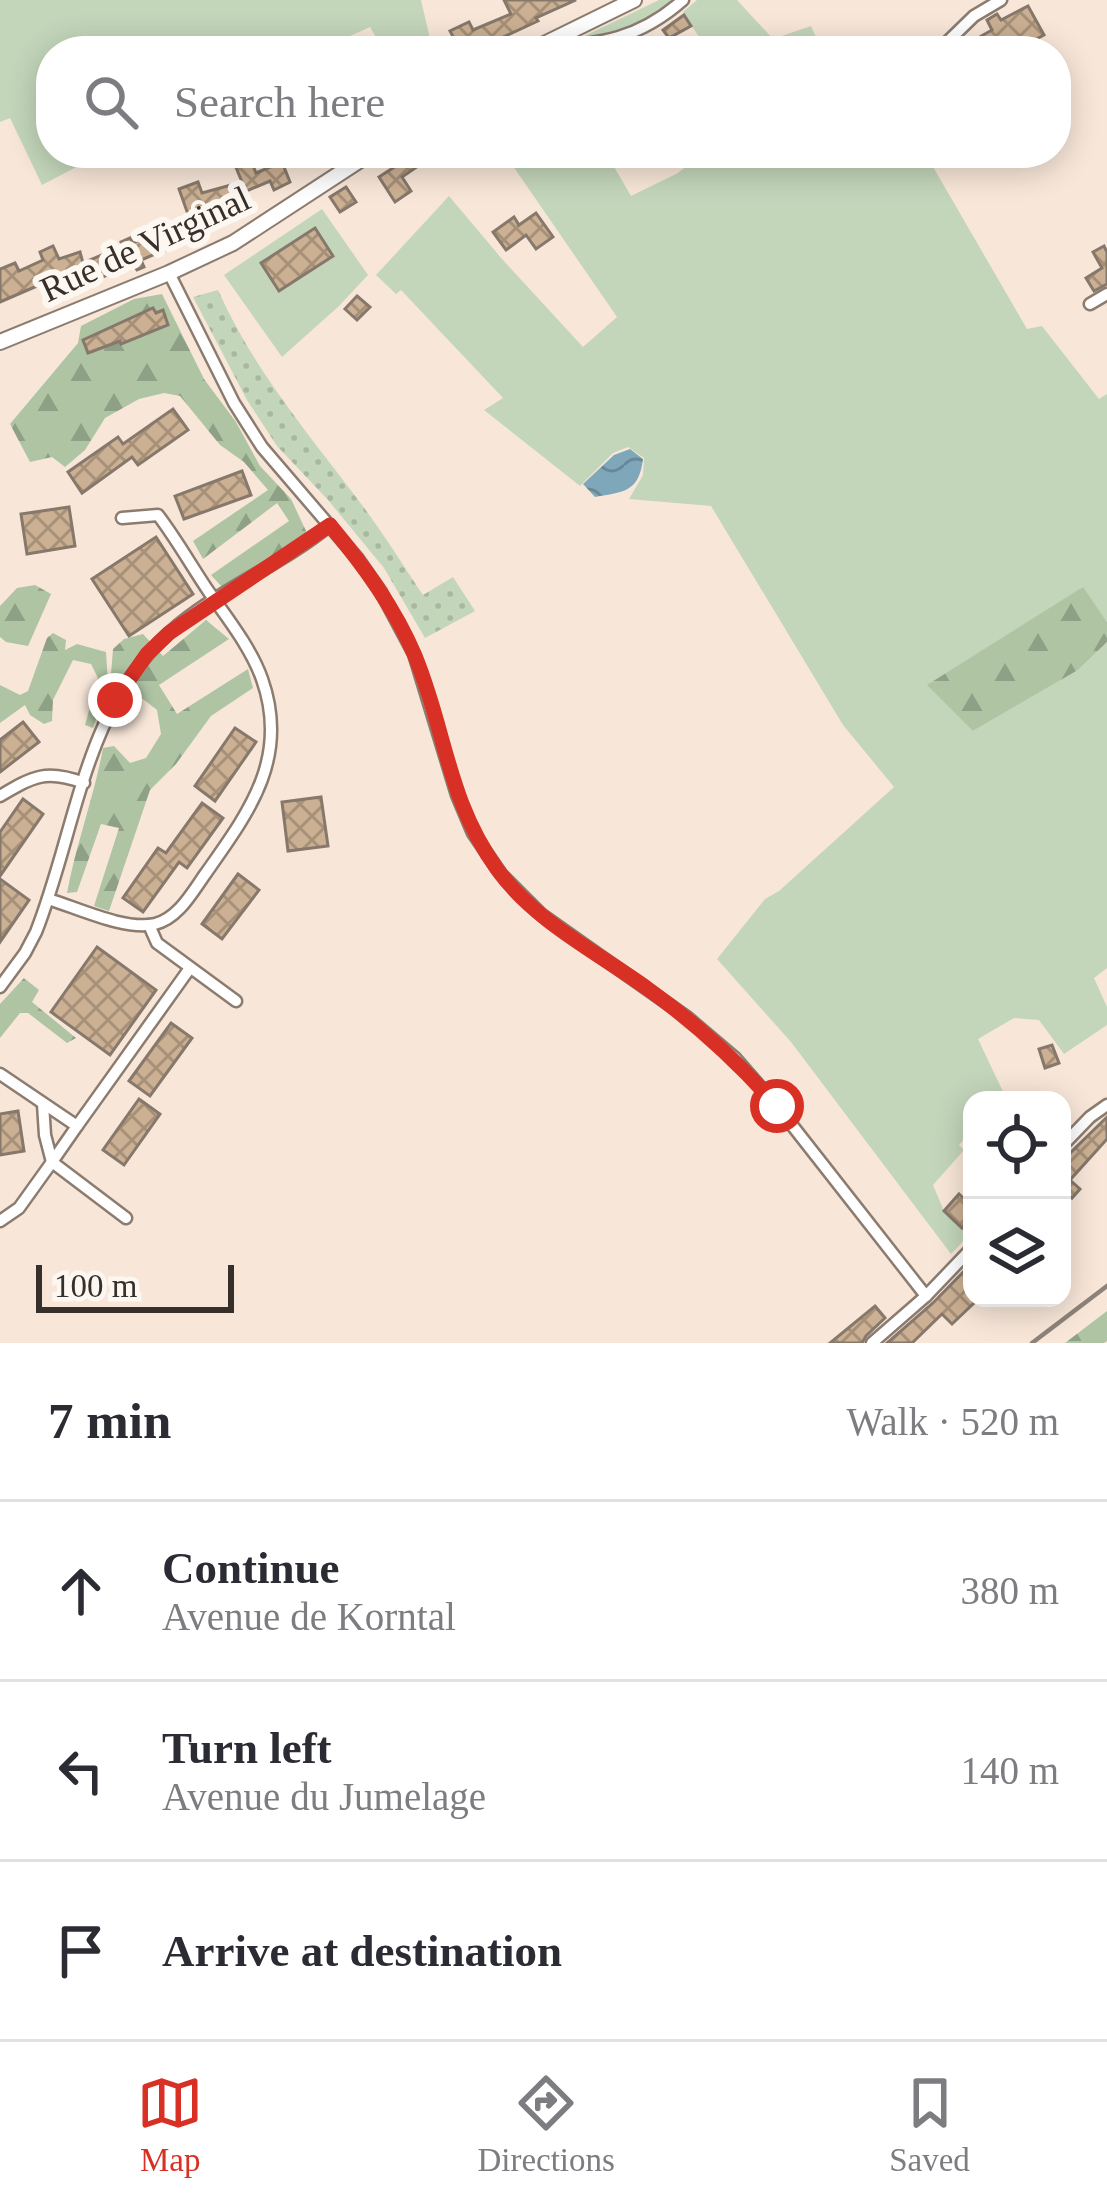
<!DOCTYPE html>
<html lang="en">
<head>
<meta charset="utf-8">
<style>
  :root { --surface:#fff; --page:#f7f7f7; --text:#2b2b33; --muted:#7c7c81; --line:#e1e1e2; --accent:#d93025 }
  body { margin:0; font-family:"Times New Roman",serif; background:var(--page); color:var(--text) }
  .controls { position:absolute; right:36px; bottom:36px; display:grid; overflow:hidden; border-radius:24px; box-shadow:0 6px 30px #0003 }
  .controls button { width:108px; height:108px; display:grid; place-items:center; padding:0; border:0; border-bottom:3px solid var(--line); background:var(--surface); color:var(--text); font:60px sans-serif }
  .scale { position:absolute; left:36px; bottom:30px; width:198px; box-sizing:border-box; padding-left:12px; border:6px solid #362f2a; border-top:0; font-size:33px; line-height:42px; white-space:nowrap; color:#362f2a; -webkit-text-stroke:9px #fdf7f1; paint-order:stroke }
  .stop { position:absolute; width:36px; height:36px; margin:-27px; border:9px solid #d93025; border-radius:50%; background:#fff }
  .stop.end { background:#d93025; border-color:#fff; box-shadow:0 3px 12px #0008 }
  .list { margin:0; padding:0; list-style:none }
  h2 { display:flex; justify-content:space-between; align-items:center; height:156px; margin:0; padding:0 48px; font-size:51px }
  h2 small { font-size:39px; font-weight:400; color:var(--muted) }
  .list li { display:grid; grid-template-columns:78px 1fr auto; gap:36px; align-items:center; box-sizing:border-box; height:180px; padding:0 48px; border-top:3px solid var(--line) }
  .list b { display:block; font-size:45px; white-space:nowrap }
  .list p { margin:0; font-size:39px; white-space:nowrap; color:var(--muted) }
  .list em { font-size:39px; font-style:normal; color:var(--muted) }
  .icon { flex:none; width:66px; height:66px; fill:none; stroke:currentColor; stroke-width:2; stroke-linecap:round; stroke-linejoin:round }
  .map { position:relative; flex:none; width:1107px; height:1343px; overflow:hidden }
  .search { position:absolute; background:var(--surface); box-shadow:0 6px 30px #0003; left:36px; right:36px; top:36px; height:132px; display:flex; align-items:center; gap:30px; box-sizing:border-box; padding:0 42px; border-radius:48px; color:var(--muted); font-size:45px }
  .sheet { height:696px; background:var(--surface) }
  nav { display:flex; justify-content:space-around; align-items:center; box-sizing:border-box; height:168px; border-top:3px solid var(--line); background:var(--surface); font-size:33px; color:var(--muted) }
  nav a { display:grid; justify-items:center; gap:6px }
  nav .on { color:var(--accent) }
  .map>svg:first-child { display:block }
  .grass { fill:#c3d6ba }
  .forest { fill:url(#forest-firs) }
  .park { fill:url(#park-dots) }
  .water { fill:url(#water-waves) }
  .building { fill:url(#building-cross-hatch); stroke:#86786b; stroke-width:3 }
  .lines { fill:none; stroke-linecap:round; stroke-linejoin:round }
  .minor-casing { stroke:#8b7c6f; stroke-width:15 }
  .tertiary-casing { stroke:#8b7c6f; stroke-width:18 }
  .minor { stroke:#fff; stroke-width:10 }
  .tertiary { stroke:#fff; stroke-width:14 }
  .rail { stroke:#8e837a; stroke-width:4.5 }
  .route { stroke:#d93025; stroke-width:15 }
  .labels { text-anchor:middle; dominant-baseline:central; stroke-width:12; stroke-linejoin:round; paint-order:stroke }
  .street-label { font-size:36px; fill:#362f2a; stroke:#fdf7f1 }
</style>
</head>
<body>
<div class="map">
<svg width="1107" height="1343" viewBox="0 0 1107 1343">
  <defs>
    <pattern id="forest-firs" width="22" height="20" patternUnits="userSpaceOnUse" patternTransform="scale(3)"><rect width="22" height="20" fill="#aec4a3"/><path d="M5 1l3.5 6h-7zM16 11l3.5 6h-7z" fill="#8ea085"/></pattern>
    <pattern id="park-dots" width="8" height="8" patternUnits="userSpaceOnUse" patternTransform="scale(3)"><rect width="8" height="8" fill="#c3d6ba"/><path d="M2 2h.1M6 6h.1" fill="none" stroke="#a8b8a0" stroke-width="1.8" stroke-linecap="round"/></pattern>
    <pattern id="water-waves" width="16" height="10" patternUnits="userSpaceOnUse" patternTransform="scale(3)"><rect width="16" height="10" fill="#7ea7ba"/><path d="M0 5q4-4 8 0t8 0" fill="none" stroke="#688897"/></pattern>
    <pattern id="building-cross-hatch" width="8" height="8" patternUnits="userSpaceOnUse" patternTransform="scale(3)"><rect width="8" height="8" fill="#ccb093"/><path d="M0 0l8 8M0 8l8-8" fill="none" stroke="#a69078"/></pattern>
  </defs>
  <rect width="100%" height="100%" fill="#f8e7d9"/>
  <g class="grass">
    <polygon points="0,0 421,0 433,51 384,51 370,27 317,51 51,51 51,153 103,153 42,185 10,118 0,122"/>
    <path d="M 659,0 L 677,0 C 642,26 617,35 574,41 Z"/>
    <polygon points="697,0 737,0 773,39 811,26 822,51 708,51 683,12"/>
    <polygon points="504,153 606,153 631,196 676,174 705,153 925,153 1027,329 1042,326 1099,399 1107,394 1107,622 1082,587 973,731 1078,670 1107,642 1107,968 1094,978 1107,1007 1107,1025 1064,1054 1039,1020 1014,1018 978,1039 1007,1100 972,1100 972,1130 959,1145 964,1150 933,1185 944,1211 970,1234 951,1254 791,1042 717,959 765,899 779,891 894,787 843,725 711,506 629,499 643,475 644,458 628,447 613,453 580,486 484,410 503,398 401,290 396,294 376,275 449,196 502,259 583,347 617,317"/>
    <polygon points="322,209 368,275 339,306 282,357 224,275"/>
  </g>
  <g class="forest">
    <polygon points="162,294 204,379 236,422 260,466 291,499 307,533 223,588 211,575 289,521 277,503 203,559 193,541 268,490 244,462 220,445 180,396 164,393 139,399 105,418 85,450 65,467 52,457 30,462 10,424 78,343 81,326 134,299"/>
    <polygon points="35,585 51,594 28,646 6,642 0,637 0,606 17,588"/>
    <polygon points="1083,587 1107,622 1107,642 1078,670 973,731 927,685"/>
    <path d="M 206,620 L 229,639 L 159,685 L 177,714 L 248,669 L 253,688 L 211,716 L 176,764 L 150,790 L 109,911 L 94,906 L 119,828 L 101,824 L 77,892 L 67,893 C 76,844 94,797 103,748 L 114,746 L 130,763 L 146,758 L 161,734 L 157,710 L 111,674 L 113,649 L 124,639 L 143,634 L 163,656 Z"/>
    <polygon points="53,633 66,640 65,650 77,644 106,652 108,685 93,728 85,725 98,678 91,664 73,660 53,700 52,721 44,724 30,715 25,705 0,723 0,685 20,695 28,691 47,638"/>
    <polygon points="24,978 39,990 32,1002 76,1038 67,1043 28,1013 20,1013 0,1038 0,1004"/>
    <polygon points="1107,1311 1107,1341 1104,1343 1065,1343"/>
  </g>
  <path class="park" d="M 218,290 C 253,369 308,433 359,501 C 382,531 402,564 423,595 L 453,577 L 475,611 L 425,638 L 384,568 L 328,500 L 277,446 L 247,400 L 193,297 Z"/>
  <path class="water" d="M 630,449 L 643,459 C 639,492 624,492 595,497 L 583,484 L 614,455 Z"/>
  <g class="building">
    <polygon points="504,0 576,0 536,18 538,21 482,47 484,51 438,51 456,42 450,31 469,22 473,30 511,14"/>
    <polygon points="1028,6 1044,35 1014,51 955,51 992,30 987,20 997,14 1001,20"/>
    <polygon points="684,15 691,26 669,38 663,30"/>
    <polygon points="230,153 248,153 256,173 282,162 290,182 274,190 270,181 237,195 240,204 190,220 179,189 198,182 202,193 242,182"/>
    <polygon points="391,153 437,153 402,177 411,191 395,202 379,177 399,164"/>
    <polygon points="346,187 356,202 340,212 330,197"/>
    <polygon points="536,213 553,237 536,249 526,235 506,250 493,232 514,217 519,225"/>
    <polygon points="170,225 179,244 141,260 144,267 137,270 133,264 98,279 96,273 77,278 74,270 0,302 0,269 15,263 19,271 43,260 40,252 53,246 59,259 80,252 83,263 123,246 121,242 130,238 133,243"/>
    <polygon points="315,228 333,256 279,291 261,263"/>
    <polygon points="1104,246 1107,252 1107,284 1094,291 1086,278 1102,268 1093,252"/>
    <polygon points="357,296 370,307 357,320 345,309"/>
    <polygon points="153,308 156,313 163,310 168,325 121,344 120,341 88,353 83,340"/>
    <polygon points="173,409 188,430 138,465 132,457 82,493 68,472 118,437 123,444"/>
    <polygon points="242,471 251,495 184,519 175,496"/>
    <polygon points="69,507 75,546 27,554 21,514"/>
    <polygon points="156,537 193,594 129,636 92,579"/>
    <polygon points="23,722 39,742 0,772 0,740"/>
    <polygon points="235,728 256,742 215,801 195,786"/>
    <polygon points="321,797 328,846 288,851 282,802"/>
    <polygon points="23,799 43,814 0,876 0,832"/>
    <polygon points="202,803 223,818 187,868 179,862 143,912 123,898 158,848 166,853"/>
    <polygon points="238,874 259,890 222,939 202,924"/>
    <polygon points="0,879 29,900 0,942"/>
    <polygon points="97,947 156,990 110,1055 51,1012"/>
    <polygon points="171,1023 192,1038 150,1096 129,1081"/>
    <polygon points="1052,1045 1059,1063 1045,1068 1039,1049"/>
    <polygon points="139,1099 160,1114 124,1165 103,1150"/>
    <polygon points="18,1111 24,1151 0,1155 0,1114"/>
    <polygon points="1107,1117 1107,1139 1070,1180 1080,1189 1072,1198 1068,1194 1062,1200 1062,1161"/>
    <polygon points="959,1194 972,1206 972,1217 962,1228 944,1211"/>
    <polygon points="972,1263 972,1298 975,1302 952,1324 942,1314 912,1343 887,1343 933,1303"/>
    <polygon points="875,1306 885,1318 866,1336 862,1343 830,1343"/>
  </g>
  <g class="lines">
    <g class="minor-casing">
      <g id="minor">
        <path d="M 543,48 C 601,44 639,39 683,0"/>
        <polyline points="938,51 974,16 1001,0"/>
        <polyline points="169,273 234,403 262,447 358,559 381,592 414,654 457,795 473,833 501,874 542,915 688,1018 735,1058 777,1106 926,1296"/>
        <polyline points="1090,304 1107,294"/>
        <path d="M 0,796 C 34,776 46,769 84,783"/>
        <path d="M 48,899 C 78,908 125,931 155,924 C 179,918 193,891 206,873 C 249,812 290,758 262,679 C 251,648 228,619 209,592 C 192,567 177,540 158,515 L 122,518"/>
        <polyline points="149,925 157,943 236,1001"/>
        <path d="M 0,987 L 25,953 L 36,932 C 76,831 84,708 169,633 C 217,590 280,566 330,525"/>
        <polyline points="0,1074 77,1126 190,968"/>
        <polyline points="43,1104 45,1135 52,1162"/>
        <polyline points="1062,1146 1090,1117 1107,1105"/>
        <polyline points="52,1162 77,1126"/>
        <polyline points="0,1221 19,1208 52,1162 126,1218"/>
        <polyline points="872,1343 926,1296 972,1248"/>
      </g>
    </g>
    <g class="tertiary-casing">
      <g id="tertiary">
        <polyline points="530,51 634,0"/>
        <polyline points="0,342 169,273 233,243 371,153"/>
      </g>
    </g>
    <use href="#minor" class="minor"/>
    <use href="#tertiary" class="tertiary"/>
    <polyline class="rail" points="1032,1343 1107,1286"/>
  </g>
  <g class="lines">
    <path class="route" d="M 115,700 L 147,654 L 169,633 L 330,525 C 363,565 395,608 415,656 C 446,731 447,799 497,869 C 534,921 597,952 648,989 C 697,1024 737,1061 777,1106"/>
  </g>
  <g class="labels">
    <g class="street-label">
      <text transform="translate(145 244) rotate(-25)">Rue de Virginal</text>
    </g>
  </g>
</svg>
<div class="controls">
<button><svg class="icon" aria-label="locate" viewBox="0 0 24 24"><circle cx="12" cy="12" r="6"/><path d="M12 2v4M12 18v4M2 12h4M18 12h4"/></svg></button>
<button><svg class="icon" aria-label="layers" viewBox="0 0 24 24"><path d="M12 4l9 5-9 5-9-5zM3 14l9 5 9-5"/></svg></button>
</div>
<div class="scale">100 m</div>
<div class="stop" style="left:777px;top:1106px"></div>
<div class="stop end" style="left:115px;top:700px"></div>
<div class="search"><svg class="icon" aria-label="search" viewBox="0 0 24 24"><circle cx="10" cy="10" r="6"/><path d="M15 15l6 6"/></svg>Search here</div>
</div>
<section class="sheet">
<h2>7 min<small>Walk · 520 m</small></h2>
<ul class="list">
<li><svg class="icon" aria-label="ahead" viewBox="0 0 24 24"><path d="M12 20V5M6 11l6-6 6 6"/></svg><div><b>Continue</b><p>Avenue de Korntal</p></div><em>380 m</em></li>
<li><svg class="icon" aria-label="left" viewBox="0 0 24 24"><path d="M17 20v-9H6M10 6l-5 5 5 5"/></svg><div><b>Turn left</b><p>Avenue du Jumelage</p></div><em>140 m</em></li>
<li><svg class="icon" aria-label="arrive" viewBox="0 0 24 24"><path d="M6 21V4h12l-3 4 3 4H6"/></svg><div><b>Arrive at destination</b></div></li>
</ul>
</section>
<nav>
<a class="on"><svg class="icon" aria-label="map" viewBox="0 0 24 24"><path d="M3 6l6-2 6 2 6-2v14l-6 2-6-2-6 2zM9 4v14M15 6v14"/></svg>Map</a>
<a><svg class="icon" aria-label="directions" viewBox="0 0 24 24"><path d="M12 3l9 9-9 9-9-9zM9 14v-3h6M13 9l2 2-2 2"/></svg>Directions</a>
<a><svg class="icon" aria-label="saved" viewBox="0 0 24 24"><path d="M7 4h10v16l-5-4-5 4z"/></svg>Saved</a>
</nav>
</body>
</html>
